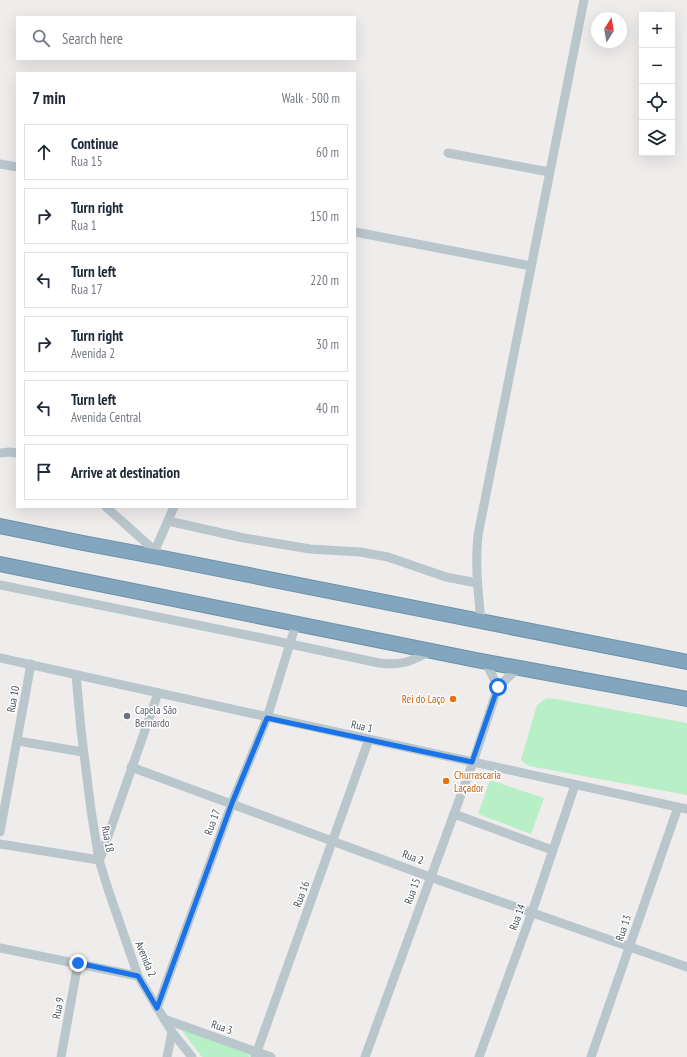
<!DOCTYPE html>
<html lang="en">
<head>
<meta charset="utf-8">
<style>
  :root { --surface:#fff; --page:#f6f6f7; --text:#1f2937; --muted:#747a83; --line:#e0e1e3 }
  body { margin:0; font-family:"PT Sans Narrow",sans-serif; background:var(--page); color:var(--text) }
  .controls { position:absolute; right:12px; top:12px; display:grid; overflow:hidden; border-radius:0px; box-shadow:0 4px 16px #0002 }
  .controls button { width:36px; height:36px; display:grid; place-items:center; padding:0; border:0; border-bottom:1px solid var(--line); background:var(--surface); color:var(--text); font:20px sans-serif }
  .compass { position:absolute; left:591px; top:12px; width:36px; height:36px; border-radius:50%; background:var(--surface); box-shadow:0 4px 16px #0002; rotate:11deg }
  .stop { position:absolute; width:12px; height:12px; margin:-9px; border:3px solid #1a73e8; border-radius:50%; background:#fff }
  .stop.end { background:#1a73e8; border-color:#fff; box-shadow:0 1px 4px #0008 }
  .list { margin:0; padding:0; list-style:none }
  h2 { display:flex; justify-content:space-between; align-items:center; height:52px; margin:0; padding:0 16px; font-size:17px }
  h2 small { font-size:13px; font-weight:400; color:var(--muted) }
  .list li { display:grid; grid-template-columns:26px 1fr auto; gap:12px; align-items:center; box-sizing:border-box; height:56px; margin:0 8px 8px; padding:0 8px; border:1px solid var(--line); border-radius:0px }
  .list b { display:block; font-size:15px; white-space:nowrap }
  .list p { margin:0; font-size:13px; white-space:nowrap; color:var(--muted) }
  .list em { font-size:13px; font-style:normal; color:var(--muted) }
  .icon { flex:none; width:22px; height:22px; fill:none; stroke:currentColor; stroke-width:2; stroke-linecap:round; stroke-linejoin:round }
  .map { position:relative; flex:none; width:687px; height:1057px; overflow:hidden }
  .search { position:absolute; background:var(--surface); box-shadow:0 4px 16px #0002; left:16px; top:16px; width:340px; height:44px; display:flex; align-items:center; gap:10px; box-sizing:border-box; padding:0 14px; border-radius:0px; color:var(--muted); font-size:15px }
  .panel { position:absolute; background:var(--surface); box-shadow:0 4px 16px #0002; left:16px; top:72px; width:340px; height:436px; border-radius:0px }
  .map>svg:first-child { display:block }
  .green { fill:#b7efc6 }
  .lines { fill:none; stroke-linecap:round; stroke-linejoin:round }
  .highway-casing { stroke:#6d91a9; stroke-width:16 }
  .minor { stroke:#b9c6cc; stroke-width:9 }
  .highway { stroke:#81a6bd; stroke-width:14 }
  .route { stroke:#1a73e8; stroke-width:5 }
  .food-dot { fill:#e8710a; stroke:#fff; stroke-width:1.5 }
  .worship-dot { fill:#6b7280; stroke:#fff; stroke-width:1.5 }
  .labels { text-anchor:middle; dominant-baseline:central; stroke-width:3; stroke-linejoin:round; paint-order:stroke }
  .street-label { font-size:11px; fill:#44525a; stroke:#fff }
  .food-label { font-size:11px; fill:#c56008; stroke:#fff; text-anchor:end }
  .worship-label { font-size:11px; fill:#5b616d; stroke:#fff; text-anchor:start }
</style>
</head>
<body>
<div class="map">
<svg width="687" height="1057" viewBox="0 0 687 1057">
  <rect width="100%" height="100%" fill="#efecec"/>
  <g class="green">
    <polygon points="547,698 562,700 687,723 687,795 529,766 521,760 537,705"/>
    <polygon points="490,780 544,798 531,834 478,814"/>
    <polygon points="177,1024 251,1052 249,1057 202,1057"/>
  </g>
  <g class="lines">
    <g class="highway-casing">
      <g id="highway">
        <polyline points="0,526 83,543 163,558 687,662"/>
        <polyline points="0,564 476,660 687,699"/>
      </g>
    </g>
    <g class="minor">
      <polyline points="448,153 549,172"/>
      <polyline points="0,164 17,167"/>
      <polyline points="355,232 531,266"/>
      <polyline points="0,453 9,452 17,453"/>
      <polyline points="106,507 163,558"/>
      <polyline points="168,521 244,538 310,549 360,552 388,557 446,577 477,583"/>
      <polyline points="155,550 174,507"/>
      <path d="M 0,585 L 262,638 L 379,663 C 403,666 411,661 431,651"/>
      <path d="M 481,621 C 478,592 475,564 478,535 L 584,0"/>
      <polyline points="0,658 687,809"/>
      <polyline points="485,661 498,687 518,668"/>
      <polyline points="76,675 81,730 91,810 99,860 108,889 138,976 172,1032 192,1057"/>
      <polyline points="18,741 83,752"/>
      <polyline points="131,767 430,877 687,967"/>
      <polyline points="454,814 552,850"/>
      <polyline points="0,832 31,664"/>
      <polyline points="0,844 99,860"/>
      <polyline points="100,859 158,693"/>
      <polyline points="0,948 138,976"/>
      <polyline points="157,1008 232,803 267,718 296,624"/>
      <polyline points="164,1019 271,1057"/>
      <polyline points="61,1057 78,963"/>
      <polyline points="167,1057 172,1032"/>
      <polyline points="255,1057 369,739"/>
      <polyline points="365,1057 473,762 498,687"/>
      <polyline points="479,1057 532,912 575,785"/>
      <polyline points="591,1057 678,807"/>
    </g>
    <use href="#highway" class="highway"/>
  </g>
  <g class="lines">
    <polyline class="route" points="78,963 138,976 157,1008 232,803 267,718 472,762 498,687"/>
  </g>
  <g class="food-dot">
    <circle cx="453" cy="699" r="4"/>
    <circle cx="446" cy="781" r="4"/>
  </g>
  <circle class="worship-dot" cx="127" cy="716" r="4"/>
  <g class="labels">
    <g class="street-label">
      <text transform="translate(13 699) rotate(-80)">Rua 10</text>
      <text transform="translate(362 726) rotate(12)">Rua 1</text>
      <text transform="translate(212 822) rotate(-70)">Rua 17</text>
      <text transform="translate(108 839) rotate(79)">Rua 18</text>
      <text transform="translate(413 857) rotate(20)">Rua 2</text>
      <text transform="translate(412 891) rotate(-70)">Rua 15</text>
      <text transform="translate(301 894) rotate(-70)">Rua 16</text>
      <text transform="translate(517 917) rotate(-70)">Rua 14</text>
      <text transform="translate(623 928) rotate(-71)">Rua 13</text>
      <text transform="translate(146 959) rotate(68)">Avenida 2</text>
      <text transform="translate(58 1008) rotate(-79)">Rua 9</text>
      <text transform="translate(222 1027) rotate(19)">Rua 3</text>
    </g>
    <g class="food-label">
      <text x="445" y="699">Rei do Laço</text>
      <text x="454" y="775" text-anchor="start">Churrascaria<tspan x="454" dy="13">Laçador</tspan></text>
    </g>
    <g class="worship-label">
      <text x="135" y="710">Capela São<tspan x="135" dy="13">Bernardo</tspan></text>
    </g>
  </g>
</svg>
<div class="controls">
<button>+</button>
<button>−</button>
<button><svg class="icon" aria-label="locate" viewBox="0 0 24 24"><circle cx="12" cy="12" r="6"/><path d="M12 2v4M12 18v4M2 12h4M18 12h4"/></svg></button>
<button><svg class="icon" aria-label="layers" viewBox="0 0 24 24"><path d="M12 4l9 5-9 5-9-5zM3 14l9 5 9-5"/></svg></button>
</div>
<svg class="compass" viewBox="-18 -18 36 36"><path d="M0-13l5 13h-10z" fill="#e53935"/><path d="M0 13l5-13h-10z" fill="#747a83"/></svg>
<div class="stop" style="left:498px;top:687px"></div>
<div class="stop end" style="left:78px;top:963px"></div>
<div class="search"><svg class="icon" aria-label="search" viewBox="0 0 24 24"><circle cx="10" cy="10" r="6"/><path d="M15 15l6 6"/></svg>Search here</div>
<section class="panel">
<h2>7 min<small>Walk · 500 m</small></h2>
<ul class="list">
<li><svg class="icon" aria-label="ahead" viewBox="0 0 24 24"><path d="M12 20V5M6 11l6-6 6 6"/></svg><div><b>Continue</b><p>Rua 15</p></div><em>60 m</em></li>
<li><svg class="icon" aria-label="right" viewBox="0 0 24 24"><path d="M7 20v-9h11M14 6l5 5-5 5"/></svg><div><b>Turn right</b><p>Rua 1</p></div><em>150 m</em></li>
<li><svg class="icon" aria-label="left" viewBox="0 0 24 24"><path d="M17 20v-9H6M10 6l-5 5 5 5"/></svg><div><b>Turn left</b><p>Rua 17</p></div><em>220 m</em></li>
<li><svg class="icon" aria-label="right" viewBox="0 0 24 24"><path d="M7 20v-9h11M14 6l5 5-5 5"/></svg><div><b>Turn right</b><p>Avenida 2</p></div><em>30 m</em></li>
<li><svg class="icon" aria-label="left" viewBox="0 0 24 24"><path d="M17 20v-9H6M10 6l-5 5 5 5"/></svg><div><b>Turn left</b><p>Avenida Central</p></div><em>40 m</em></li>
<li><svg class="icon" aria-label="arrive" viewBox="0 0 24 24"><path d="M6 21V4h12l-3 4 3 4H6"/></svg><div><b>Arrive at destination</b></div></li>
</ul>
</section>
</div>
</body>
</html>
